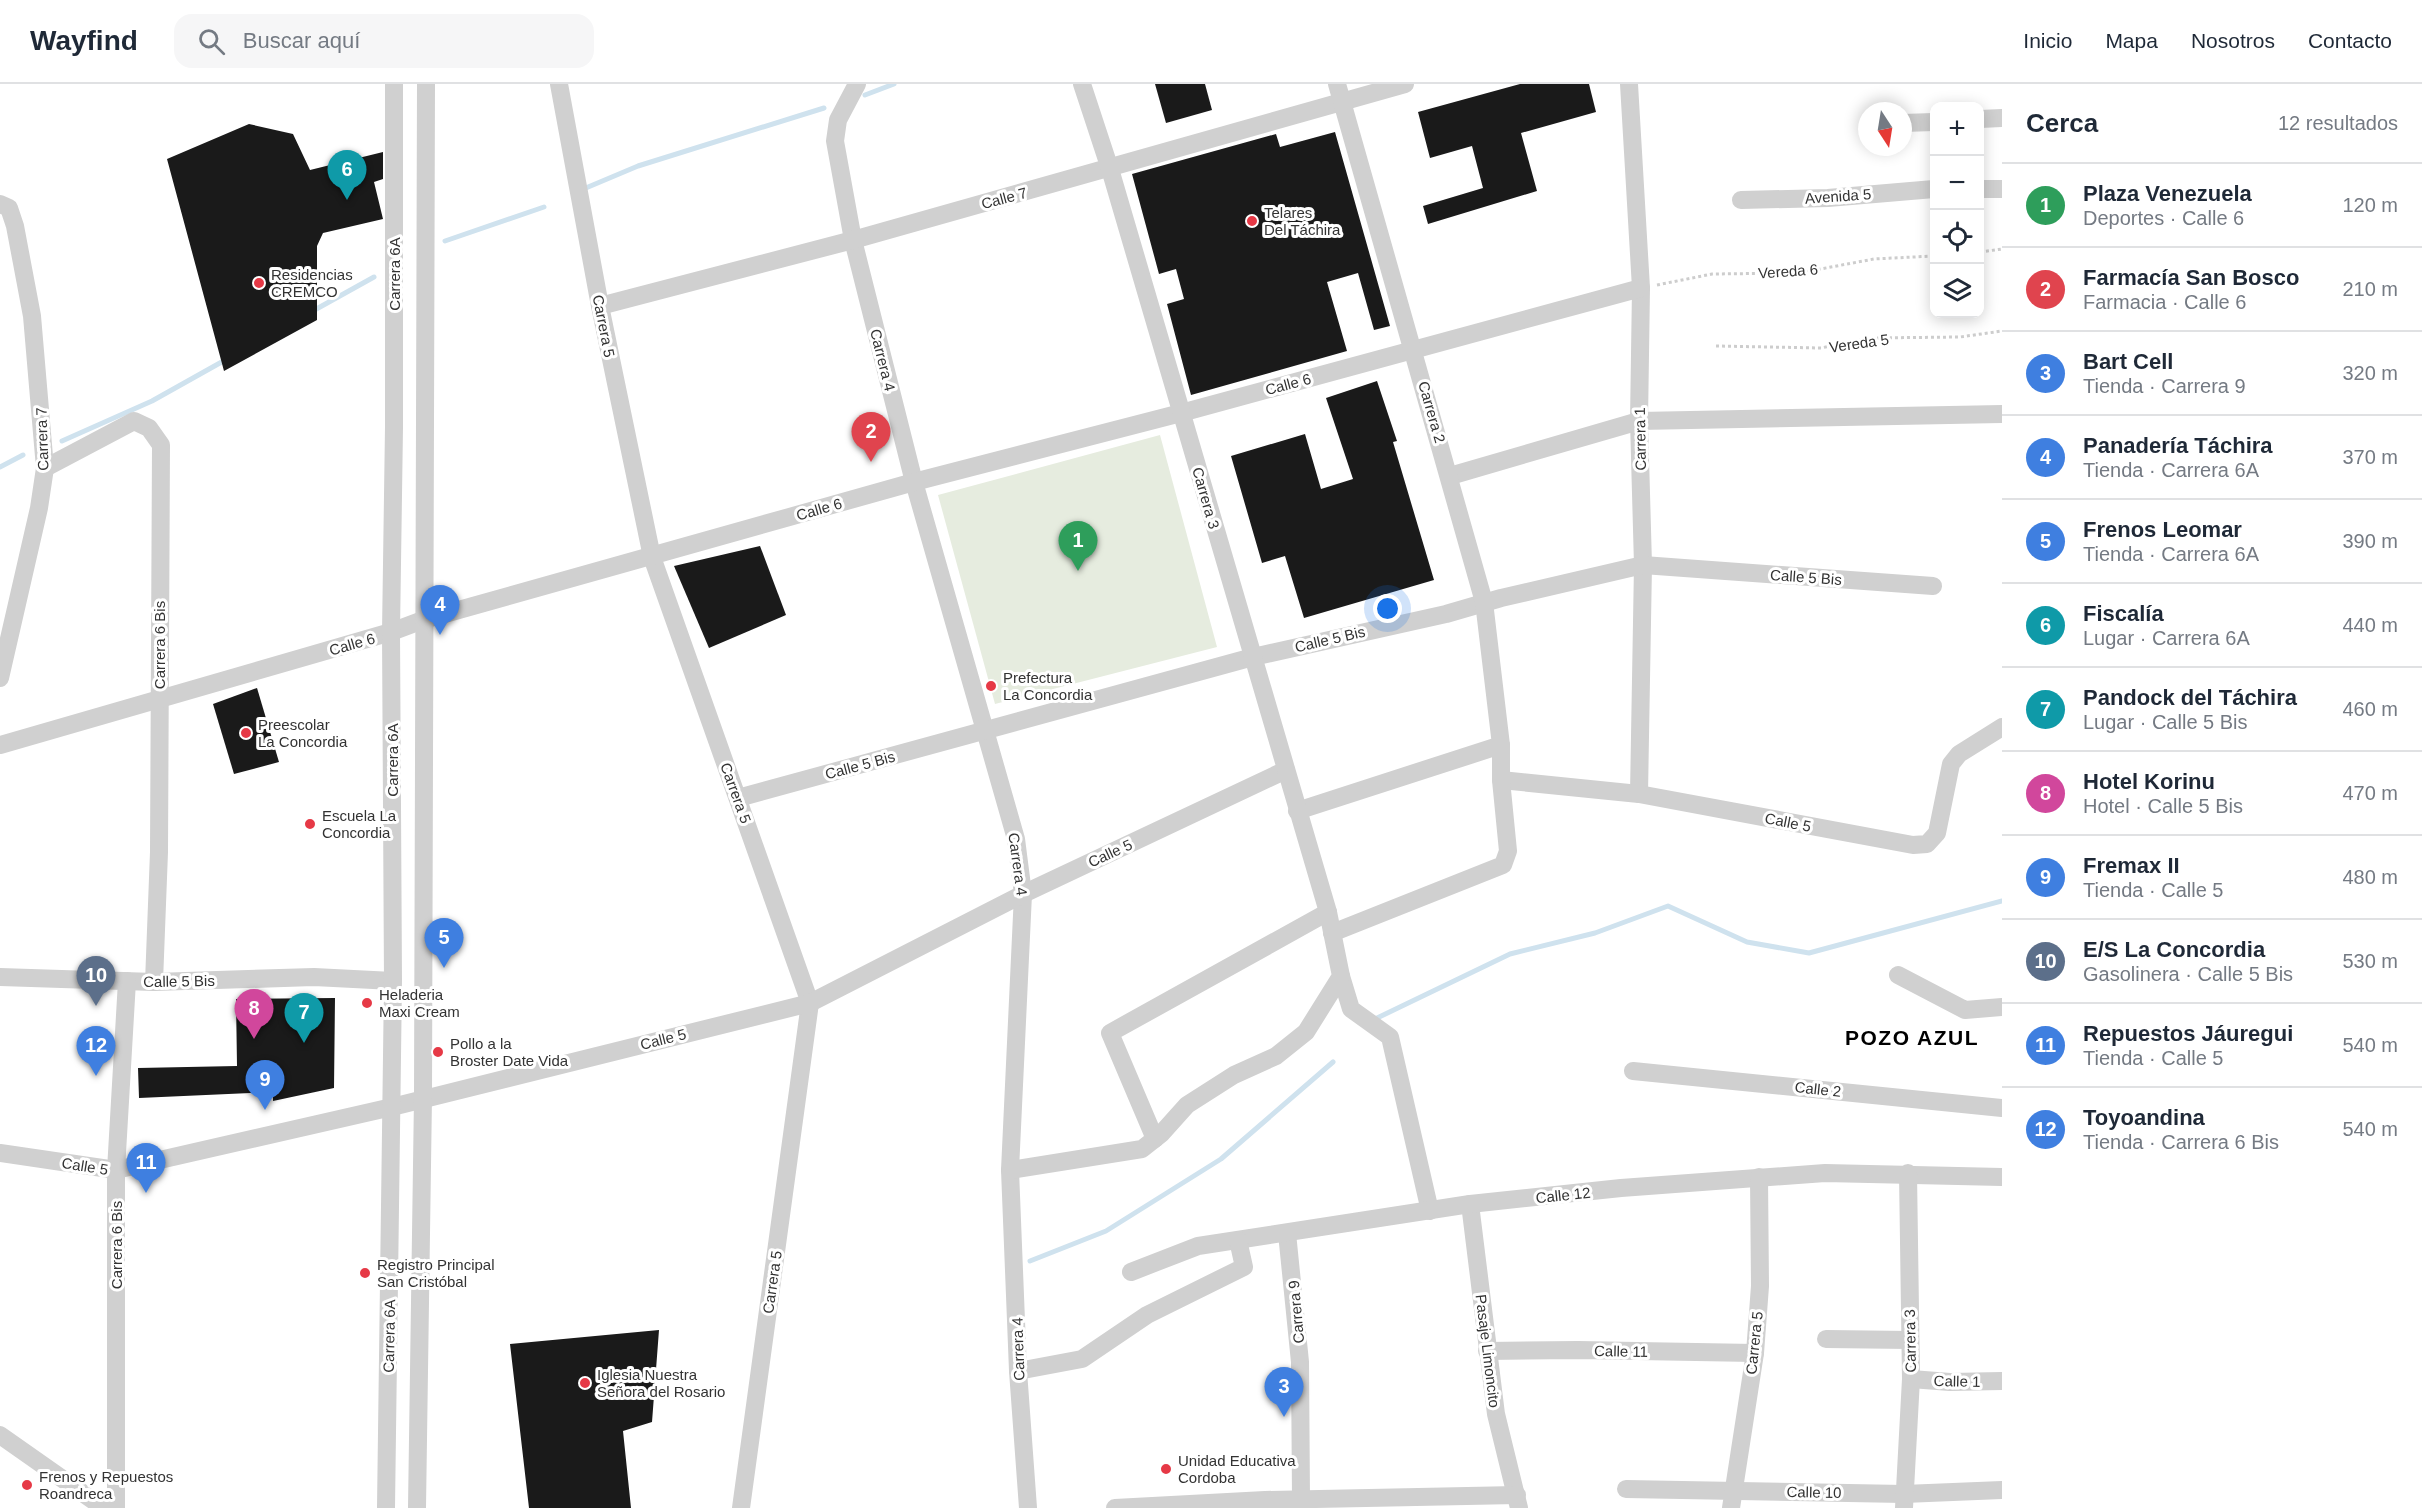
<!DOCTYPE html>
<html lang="es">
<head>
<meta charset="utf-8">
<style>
  :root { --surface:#fff; --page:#f6f6f7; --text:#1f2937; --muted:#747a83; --line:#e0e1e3; --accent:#e63946 }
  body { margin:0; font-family:Arial,sans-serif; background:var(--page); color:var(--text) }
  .controls { position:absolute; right:18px; top:18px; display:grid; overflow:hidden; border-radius:12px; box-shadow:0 3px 15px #0003 }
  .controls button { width:54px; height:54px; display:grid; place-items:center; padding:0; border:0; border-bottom:2px solid var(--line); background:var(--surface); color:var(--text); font:30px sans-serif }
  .compass { position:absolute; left:1858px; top:18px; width:54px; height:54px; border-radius:50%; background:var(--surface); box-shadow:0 3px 15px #0003; rotate:168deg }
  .you { position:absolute; left:1388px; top:525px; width:21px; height:21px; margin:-15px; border:4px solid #fff; border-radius:50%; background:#1a73e8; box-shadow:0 0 0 9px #1a73e833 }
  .badge { display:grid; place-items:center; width:39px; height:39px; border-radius:50%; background:var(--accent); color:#fff; font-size:20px; font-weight:700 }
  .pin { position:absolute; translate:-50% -50px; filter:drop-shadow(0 2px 3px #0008) }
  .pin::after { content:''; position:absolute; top:32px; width:21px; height:18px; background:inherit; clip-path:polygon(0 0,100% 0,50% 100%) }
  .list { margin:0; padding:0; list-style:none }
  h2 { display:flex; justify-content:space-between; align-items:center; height:78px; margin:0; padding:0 24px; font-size:26px }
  h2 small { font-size:20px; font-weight:400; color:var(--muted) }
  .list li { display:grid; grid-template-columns:39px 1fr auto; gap:18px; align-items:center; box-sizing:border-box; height:84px; padding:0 24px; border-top:2px solid var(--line) }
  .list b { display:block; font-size:22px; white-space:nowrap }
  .list p { margin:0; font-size:20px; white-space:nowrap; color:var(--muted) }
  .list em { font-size:20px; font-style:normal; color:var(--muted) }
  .icon { flex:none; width:33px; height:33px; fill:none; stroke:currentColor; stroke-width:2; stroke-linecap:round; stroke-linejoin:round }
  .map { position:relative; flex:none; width:2002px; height:1424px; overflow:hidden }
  header { display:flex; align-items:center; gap:36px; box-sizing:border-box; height:84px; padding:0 30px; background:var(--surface); border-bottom:2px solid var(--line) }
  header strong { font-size:28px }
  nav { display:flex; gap:33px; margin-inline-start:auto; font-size:21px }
  .search { width:420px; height:54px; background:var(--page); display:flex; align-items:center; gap:15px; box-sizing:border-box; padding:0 21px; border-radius:18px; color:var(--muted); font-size:22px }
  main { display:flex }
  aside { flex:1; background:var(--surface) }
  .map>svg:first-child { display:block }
  .green { fill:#e6ecdf }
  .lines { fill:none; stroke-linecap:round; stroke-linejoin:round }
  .stream { stroke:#cfe2ee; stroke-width:5 }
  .building { fill:#1a1a1a }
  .path { stroke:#cdcdcd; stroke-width:3; stroke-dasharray:3 3; stroke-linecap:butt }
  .minor { stroke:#d0d0d0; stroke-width:18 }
  .poi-dot { fill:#e63946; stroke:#fff; stroke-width:2 }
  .labels { text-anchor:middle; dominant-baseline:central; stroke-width:6; stroke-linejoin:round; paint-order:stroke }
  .street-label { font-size:15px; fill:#333; stroke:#fff }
  .poi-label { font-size:15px; fill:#333; stroke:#fff; text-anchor:start }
  .district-label { font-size:21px; font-weight:bold; letter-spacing:1.5px; fill:#000; stroke:#fff }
</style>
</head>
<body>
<header>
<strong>Wayfind</strong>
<div class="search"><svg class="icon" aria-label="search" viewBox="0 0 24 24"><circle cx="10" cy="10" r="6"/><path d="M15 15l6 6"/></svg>Buscar aquí</div>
<nav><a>Inicio</a><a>Mapa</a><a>Nosotros</a><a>Contacto</a></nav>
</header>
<main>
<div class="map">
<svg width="2002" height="1424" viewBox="0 0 2002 1424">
  <rect width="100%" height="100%" fill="#fff"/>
  <polygon class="green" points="1160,351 1217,563 995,620 938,411"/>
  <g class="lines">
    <g class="stream">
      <polyline points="865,11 894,0"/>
      <polyline points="581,106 638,82 824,24"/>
      <polyline points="445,157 544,123"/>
      <polyline points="311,228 374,193"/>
      <polyline points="62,357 152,317 227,275"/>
      <polyline points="0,383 23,371"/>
      <polyline points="1375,935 1510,870 1595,849 1668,822 1747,858 1809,869 2002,817"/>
      <polyline points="1030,1177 1106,1147 1221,1075 1333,978"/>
    </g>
  </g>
  <g class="building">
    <polygon points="1155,0 1205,0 1212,26 1166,39"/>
    <polygon points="1520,0 1589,0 1596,28 1521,49 1537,107 1428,140 1423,122 1483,104 1472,62 1430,74 1418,28"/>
    <polygon points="249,40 293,50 310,86 383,68 383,95 374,98 383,135 323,149 317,162 317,236 224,287 167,75"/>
    <polygon points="1335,48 1390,242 1374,246 1358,189 1327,198 1347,267 1191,311 1167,220 1184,215 1176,185 1159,190 1132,90 1276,50 1280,63"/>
    <polygon points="1377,297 1397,357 1393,358 1434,496 1304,534 1285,472 1262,479 1231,372 1305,350 1321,405 1353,395 1326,314"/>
    <polygon points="760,462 786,531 709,564 674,482"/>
    <polygon points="257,604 279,678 234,690 213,620"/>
    <polygon points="335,914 334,1004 273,1017 273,1008 139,1014 138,984 237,982 236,915"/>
    <polygon points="659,1246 652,1338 623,1347 631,1424 529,1424 510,1260"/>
  </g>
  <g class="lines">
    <g class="path">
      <polyline points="1980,168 2002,165"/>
      <polyline points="1657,201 1712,190 1799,189 1874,175 1934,172"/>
      <polyline points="1716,262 1821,264 1870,254 1960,253 2002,247"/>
    </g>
    <g class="minor">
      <polyline points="559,0 600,222 652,473 810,919 741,1424"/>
      <polyline points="857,0 838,36 835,57 853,156 914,398 1016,755 1023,810 1010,1086 1018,1287 1028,1424"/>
      <polyline points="1629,0 1641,204 1639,337 1643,481 1639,710"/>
      <polyline points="1980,35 2002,34"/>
      <polyline points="1903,39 1934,38"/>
      <polyline points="1980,105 2002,105"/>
      <polyline points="1741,116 1828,114 1934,105"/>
      <polyline points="0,120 9,124 15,142 32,232 45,384 39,424 0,594"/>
      <polyline points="600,222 853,156 1405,0"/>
      <polyline points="45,384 134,337 149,344 161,361 159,768 154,898"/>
      <polyline points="1450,392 1639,337 2002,330"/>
      <polyline points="0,661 391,548 423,536 914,398 1181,329 1641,204"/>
      <polyline points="1501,696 1639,710 1913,761 1927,760 1937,749 1951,680 1959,670 2002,643"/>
      <polyline points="738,714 1253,573 1446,530 1501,514 1643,481 1933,502"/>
      <polyline points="1297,727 1501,661"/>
      <polyline points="1332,849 1503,781 1508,767 1501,696 1501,661 1484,518 1337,0"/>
      <polyline points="1898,891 1965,926 2002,923"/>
      <polyline points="1341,892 1351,925 1390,953 1430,1127"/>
      <polyline points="0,893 154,898 314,893 393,897"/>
      <polyline points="1633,987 2002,1024"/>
      <polyline points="1155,1055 1110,949 1328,828"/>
      <polyline points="0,1069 116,1086 392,1023 810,919 1023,810 1286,686"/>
      <polyline points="1010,1086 1142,1065 1161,1050 1187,1021 1234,991 1276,972 1306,948 1341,892 1328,828 1110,85 1082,0"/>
      <polyline points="1470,1120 1496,1330 1519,1424"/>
      <polyline points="1287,1149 1300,1278 1301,1415"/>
      <polyline points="1131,1188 1198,1162 1470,1120 1621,1104 1825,1089 2002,1093"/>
      <polyline points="1826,1255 1910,1256"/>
      <polyline points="1487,1267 1578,1266 1755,1269"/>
      <polyline points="1018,1287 1082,1275 1147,1231 1244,1183 1238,1156"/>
      <polyline points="1911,1295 1950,1298 2002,1297"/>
      <polyline points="0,1351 104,1424"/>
      <polyline points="1626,1405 1904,1410 2002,1406"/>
      <polyline points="116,1424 116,1086 127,897"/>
      <polyline points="386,1424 393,897 391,548 394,343 394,0"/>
      <polyline points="417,1424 423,1013 426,0"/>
      <polyline points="1115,1424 1265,1416 1517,1411"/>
      <polyline points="1731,1424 1755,1269 1760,1202 1759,1093"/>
      <polyline points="1904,1424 1911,1295 1908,1089"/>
    </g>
  </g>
  <g class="poi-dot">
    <circle cx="1252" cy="137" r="6"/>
    <circle cx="259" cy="199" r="6"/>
    <circle cx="991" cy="602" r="6"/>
    <circle cx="246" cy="649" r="6"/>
    <circle cx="310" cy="740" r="6"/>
    <circle cx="367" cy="919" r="6"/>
    <circle cx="438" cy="968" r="6"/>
    <circle cx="365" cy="1189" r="6"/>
    <circle cx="585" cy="1299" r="6"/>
    <circle cx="1166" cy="1385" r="6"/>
    <circle cx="27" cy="1401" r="6"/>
  </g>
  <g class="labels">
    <g class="street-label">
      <text transform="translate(1838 112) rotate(-4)">Avenida 5</text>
      <text transform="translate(1004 114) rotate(-15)">Calle 7</text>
      <text transform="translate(1788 187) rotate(-4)">Vereda 6</text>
      <text transform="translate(394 190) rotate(-90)">Carrera 6A</text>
      <text transform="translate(604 242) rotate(79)">Carrera 5</text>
      <text transform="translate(1859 259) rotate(-8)">Vereda 5</text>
      <text transform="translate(883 276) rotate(76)">Carrera 4</text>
      <text transform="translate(1288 300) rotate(-15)">Calle 6</text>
      <text transform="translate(1432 328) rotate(74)">Carrera 2</text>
      <text transform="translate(42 355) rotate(-92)">Carrera 7</text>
      <text transform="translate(1640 355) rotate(-91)">Carrera 1</text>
      <text transform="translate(1206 414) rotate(74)">Carrera 3</text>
      <text transform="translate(819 425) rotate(-16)">Calle 6</text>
      <text transform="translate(1806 493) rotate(4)">Calle 5 Bis</text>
      <text transform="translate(1330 555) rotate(-13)">Calle 5 Bis</text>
      <text transform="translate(352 560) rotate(-16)">Calle 6</text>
      <text transform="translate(159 561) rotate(-90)">Carrera 6 Bis</text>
      <text transform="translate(392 676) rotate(-90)">Carrera 6A</text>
      <text transform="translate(860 681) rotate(-15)">Calle 5 Bis</text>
      <text transform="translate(736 709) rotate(70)">Carrera 5</text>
      <text transform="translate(1788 738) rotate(11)">Calle 5</text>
      <text transform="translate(1110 769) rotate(-25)">Calle 5</text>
      <text transform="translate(1018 780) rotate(82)">Carrera 4</text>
      <text transform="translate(179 897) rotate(-1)">Calle 5 Bis</text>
      <text transform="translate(663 955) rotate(-14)">Calle 5</text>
      <text transform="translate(1818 1005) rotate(6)">Calle 2</text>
      <text transform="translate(85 1082) rotate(9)">Calle 5</text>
      <text transform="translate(1563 1111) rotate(-6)">Calle 12</text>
      <text transform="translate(116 1161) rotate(-90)">Carrera 6 Bis</text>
      <text transform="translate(772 1198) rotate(-82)">Carrera 5</text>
      <text transform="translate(1296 1228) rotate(-95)">Carrera 9</text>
      <text transform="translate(389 1252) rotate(-89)">Carrera 6A</text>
      <text transform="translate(1910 1257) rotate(-91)">Carrera 3</text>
      <text transform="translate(1754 1259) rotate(-84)">Carrera 5</text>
      <text transform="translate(1018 1265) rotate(-92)">Carrera 4</text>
      <text transform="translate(1488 1267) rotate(83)">Pasaje Limoncito</text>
      <text transform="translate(1621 1267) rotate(1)">Calle 11</text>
      <text transform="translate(1957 1297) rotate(1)">Calle 1</text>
      <text transform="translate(1814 1408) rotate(1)">Calle 10</text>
    </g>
    <g class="poi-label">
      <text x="1264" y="128">Telares<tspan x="1264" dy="17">Del Táchira</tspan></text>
      <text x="271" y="190">Residencias<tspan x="271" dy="17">CREMCO</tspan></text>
      <text x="1003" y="593">Prefectura<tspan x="1003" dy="17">La Concordia</tspan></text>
      <text x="258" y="640">Preescolar<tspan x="258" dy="17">La Concordia</tspan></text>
      <text x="322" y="731">Escuela La<tspan x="322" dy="17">Concordia</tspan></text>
      <text x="379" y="910">Heladeria<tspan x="379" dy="17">Maxi Cream</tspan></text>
      <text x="450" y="959">Pollo a la<tspan x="450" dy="17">Broster Date Vida</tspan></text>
      <text x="377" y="1180">Registro Principal<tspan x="377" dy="17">San Cristóbal</tspan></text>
      <text x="597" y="1290">Iglesia Nuestra<tspan x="597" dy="17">Señora del Rosario</tspan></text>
      <text x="1178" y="1376">Unidad Educativa<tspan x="1178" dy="17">Cordoba</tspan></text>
      <text x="39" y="1392">Frenos y Repuestos<tspan x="39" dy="17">Roandreca</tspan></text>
    </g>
    <g class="district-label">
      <text x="1912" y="953">POZO AZUL</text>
    </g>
  </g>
</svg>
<div class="controls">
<button>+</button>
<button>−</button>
<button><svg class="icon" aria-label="locate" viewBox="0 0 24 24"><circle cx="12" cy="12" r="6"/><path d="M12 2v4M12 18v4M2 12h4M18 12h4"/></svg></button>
<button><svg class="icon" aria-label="layers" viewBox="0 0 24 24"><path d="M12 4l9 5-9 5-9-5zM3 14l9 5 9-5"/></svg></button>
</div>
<svg class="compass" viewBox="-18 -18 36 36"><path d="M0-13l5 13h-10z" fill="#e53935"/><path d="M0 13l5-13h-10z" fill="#747a83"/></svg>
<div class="you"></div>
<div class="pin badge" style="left:1078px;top:487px;background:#2e9e5b">1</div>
<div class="pin badge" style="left:871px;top:378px;background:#e0444e">2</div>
<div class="pin badge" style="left:1284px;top:1333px;background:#3f7fe0">3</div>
<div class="pin badge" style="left:440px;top:551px;background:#3f7fe0">4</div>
<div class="pin badge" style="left:444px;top:884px;background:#3f7fe0">5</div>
<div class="pin badge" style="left:347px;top:116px;background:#0f9aa8">6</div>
<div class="pin badge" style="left:304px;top:959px;background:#0f9aa8">7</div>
<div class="pin badge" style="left:254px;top:955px;background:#d1479c">8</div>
<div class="pin badge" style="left:265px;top:1026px;background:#3f7fe0">9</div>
<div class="pin badge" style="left:96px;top:922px;background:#5c6f8a">10</div>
<div class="pin badge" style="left:146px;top:1109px;background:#3f7fe0">11</div>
<div class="pin badge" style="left:96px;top:992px;background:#3f7fe0">12</div>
</div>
<aside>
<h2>Cerca<small>12 resultados</small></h2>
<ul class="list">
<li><span class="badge" style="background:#2e9e5b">1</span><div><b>Plaza Venezuela</b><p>Deportes · Calle 6</p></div><em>120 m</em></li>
<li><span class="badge" style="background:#e0444e">2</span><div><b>Farmacía San Bosco</b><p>Farmacia · Calle 6</p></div><em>210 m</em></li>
<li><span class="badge" style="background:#3f7fe0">3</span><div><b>Bart Cell</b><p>Tienda · Carrera 9</p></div><em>320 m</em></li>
<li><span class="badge" style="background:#3f7fe0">4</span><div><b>Panadería Táchira</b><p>Tienda · Carrera 6A</p></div><em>370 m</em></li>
<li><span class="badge" style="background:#3f7fe0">5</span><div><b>Frenos Leomar</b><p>Tienda · Carrera 6A</p></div><em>390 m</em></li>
<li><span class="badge" style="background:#0f9aa8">6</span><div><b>Fiscalía</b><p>Lugar · Carrera 6A</p></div><em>440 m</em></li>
<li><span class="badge" style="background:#0f9aa8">7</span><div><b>Pandock del Táchira</b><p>Lugar · Calle 5 Bis</p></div><em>460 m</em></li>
<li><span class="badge" style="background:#d1479c">8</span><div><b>Hotel Korinu</b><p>Hotel · Calle 5 Bis</p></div><em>470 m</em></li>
<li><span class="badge" style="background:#3f7fe0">9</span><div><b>Fremax II</b><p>Tienda · Calle 5</p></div><em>480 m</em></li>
<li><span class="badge" style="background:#5c6f8a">10</span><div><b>E/S La Concordia</b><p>Gasolinera · Calle 5 Bis</p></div><em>530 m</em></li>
<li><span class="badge" style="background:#3f7fe0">11</span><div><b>Repuestos Jáuregui</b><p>Tienda · Calle 5</p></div><em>540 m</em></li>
<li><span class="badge" style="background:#3f7fe0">12</span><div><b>Toyoandina</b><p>Tienda · Carrera 6 Bis</p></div><em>540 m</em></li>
</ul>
</aside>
</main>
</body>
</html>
